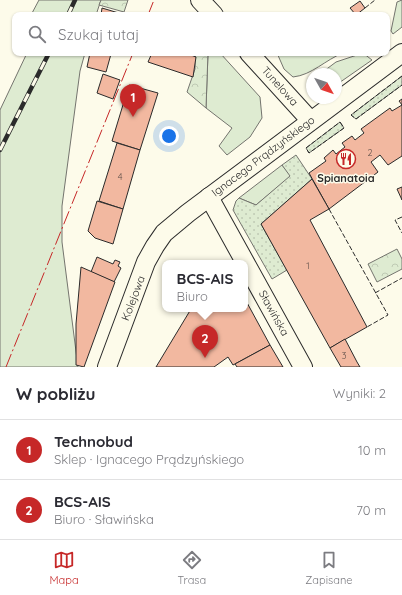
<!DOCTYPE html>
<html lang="pl">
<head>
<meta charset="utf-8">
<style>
  :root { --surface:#fff; --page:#f7f7f7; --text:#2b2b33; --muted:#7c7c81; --line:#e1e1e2; --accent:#c62828 }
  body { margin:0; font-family:Quicksand,sans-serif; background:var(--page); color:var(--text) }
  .compass { position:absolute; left:306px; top:68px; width:36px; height:36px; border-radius:50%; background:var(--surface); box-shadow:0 1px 3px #0004; rotate:130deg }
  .you { position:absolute; left:169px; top:136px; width:14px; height:14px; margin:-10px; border:3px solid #fff; border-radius:50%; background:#1a73e8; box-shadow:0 0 0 6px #1a73e833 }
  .badge { display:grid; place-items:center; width:26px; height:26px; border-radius:50%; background:var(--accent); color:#fff; font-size:13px; font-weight:700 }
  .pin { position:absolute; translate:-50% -33px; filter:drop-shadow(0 1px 2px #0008) }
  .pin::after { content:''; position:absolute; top:21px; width:14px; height:12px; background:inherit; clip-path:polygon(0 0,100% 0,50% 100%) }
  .popup { position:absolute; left:162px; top:260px; width:86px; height:52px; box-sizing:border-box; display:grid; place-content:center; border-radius:8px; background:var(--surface); filter:drop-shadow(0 1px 3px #0005); font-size:13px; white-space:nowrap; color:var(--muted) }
  .popup b { font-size:15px; color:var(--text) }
  .popup::after { content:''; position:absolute; left:50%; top:100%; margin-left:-8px; border:8px solid transparent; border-top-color:var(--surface) }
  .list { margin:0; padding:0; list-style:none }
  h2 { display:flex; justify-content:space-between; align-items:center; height:52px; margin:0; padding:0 16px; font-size:17px }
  h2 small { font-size:13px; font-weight:400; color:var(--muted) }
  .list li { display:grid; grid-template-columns:26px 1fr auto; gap:12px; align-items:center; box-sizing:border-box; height:60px; padding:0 16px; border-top:1px solid var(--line) }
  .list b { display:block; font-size:15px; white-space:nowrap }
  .list p { margin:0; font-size:13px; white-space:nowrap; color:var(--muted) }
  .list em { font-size:13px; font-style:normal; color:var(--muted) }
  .icon { flex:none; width:22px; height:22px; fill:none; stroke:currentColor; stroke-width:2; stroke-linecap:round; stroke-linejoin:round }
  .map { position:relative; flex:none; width:402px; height:367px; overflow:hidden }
  .search { position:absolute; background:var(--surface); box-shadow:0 1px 3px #0004; left:12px; right:12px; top:12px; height:44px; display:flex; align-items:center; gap:10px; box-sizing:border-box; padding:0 14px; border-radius:8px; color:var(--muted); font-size:15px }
  .sheet { height:172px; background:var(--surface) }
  nav { display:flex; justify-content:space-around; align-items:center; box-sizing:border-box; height:56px; border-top:1px solid var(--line); background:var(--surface); font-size:11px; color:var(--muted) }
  nav a { display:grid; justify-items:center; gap:2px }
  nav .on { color:var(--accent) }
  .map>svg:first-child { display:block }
  .grass { fill:#deebd1; stroke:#74746e }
  .forest { fill:url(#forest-crowns); stroke:#74746e }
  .garden { fill:url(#garden-dots); stroke:#74746e }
  .building { fill:#f2b8a0; stroke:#2b2b2b }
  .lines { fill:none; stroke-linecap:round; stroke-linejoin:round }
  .minor-casing { stroke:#2b2b2b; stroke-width:20 }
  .minor { stroke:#fdfbea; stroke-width:18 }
  .rail-casing { stroke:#2b2b2b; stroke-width:4.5 }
  .rail { stroke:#fdfbea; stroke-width:3; stroke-dasharray:9; stroke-linecap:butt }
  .fence { stroke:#2b2b2b; stroke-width:1; stroke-dasharray:5 2; stroke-linecap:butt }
  .power { stroke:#c62828; stroke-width:1; stroke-dasharray:14 3 2 3; stroke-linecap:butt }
  .labels { text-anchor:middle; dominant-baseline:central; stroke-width:3; stroke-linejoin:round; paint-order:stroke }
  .number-label { font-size:9px; fill:#5d4e48 }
  .street-label { font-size:11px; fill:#2b2b2b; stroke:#fdfbea }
  .poi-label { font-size:11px; font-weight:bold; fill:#2b2b2b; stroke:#fdfbea }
</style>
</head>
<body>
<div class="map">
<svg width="402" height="367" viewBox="0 0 402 367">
  <defs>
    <pattern id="forest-crowns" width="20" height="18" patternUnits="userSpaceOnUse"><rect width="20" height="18" fill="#deebd1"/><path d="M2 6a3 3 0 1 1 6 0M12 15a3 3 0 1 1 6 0" fill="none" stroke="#bfcab4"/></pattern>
    <pattern id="garden-dots" width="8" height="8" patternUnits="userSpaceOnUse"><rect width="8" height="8" fill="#deebd1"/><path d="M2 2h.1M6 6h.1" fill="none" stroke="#bfcab4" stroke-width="1.8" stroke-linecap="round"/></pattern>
  </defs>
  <rect width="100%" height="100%" fill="#fdfbea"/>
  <g class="grass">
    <polygon points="39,0 101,0 96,15 31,15"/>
    <polygon points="402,0 402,27 393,34 391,31 397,2"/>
    <polygon points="27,53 85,53 80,71 62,206 62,242 78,367 0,367 0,110"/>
    <polygon points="208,53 220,53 260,97 262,118 250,137 227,155 219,146 232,128 206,108"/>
    <path d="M 277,53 L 343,53 C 325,60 312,75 293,77 L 284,69 Z"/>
    <polygon points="363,53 372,60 336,85 336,74 320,74 336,62"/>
    <polygon points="282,165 291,176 256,205 239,198"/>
  </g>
  <g class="forest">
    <polygon points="101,0 128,0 124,12 99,5"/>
    <polygon points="195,53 208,53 206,108 187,92 195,69"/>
    <polygon points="397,249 402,259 402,269 377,282 368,264"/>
  </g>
  <g class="garden">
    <polygon points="402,76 402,85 356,119 351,115"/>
    <polygon points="340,122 344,128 309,153 306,148"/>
    <polygon points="296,155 312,179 261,224 287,270 272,279 233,210 236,201 239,198 256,205 290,176 282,165"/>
  </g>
  <g class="building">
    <polygon points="360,1 365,8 356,15 350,8"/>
    <polygon points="102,8 122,14 122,15 101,15"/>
    <polygon points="90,53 111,54 106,72 87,67"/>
    <polygon points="152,53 186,53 196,57 193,77 148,62"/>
    <polygon points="103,74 120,80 113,99 97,93"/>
    <polygon points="129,85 158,93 140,150 112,141"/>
    <polygon points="402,99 402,156 388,165 380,155 371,162 378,172 329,209 309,173 326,161 324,158 333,150 336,154 345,147 342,143 352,136 355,140 364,133 361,129 390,108 392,111 402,105 399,101"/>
    <polygon points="117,143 140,150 123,209 99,201"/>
    <polygon points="312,179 329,209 310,220 367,327 330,348 261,224"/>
    <polygon points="402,187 402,200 397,189"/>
    <polygon points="97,201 123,209 113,244 95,238 88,231"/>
    <polygon points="97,257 113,264 115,260 120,262 118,266 121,268 114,282 91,272"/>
    <polygon points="81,267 115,282 84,367 76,365 76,324"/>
    <polygon points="245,299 270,345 233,365 228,357 214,367 156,367 191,309 245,309"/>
    <polygon points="345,339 357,362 360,367 341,367 330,348"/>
    <polygon points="270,345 283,367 237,367 235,364"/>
  </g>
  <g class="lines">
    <g class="minor-casing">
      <g id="minor">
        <polyline points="200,0 214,15"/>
        <polyline points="249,53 310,120"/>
        <polyline points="209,197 303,367"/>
        <polyline points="107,367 146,262 155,246 164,233 188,213 402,53"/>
      </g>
    </g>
    <use href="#minor" class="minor"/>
    <g class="rail-casing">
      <g id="rail">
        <polyline points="68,15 75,0"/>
        <polyline points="0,150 49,53"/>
      </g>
    </g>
    <use href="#rail" class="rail"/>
    <g class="fence">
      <polyline points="365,8 375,0"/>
      <polyline points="402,76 351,115 356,119 402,85"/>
      <polygon points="340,122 344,128 309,153 306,148"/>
      <polyline points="329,209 388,315 367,327"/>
      <polyline points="402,217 395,220 402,233"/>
      <polyline points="375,293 402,278"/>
    </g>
    <g class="power">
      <polyline points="148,15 154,0"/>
      <polyline points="6,367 133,53"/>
    </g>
  </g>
  <defs>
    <g id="restaurant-ring" transform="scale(1)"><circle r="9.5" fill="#fdfbea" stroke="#c62828" stroke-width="1.5"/><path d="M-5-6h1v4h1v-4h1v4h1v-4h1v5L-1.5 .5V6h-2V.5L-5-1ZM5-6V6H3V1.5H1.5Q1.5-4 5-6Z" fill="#c62828"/></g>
  </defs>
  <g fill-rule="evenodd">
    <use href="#restaurant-ring" x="346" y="159"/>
  </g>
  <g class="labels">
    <g class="number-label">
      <text x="370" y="152">2</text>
      <text x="120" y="176">4</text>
      <text x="308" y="265">1</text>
      <text x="344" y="355">3</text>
    </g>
    <g class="street-label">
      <text transform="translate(280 86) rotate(48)">Tunelowa</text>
      <text transform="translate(263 156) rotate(-37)">Ignacego Prądzyńskiego</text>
      <text transform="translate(133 298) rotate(-69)">Kolejowa</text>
      <text transform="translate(274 313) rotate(61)">Sławińska</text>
    </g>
    <g class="poi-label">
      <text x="346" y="178">Spianatoia</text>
    </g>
  </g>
</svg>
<svg class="compass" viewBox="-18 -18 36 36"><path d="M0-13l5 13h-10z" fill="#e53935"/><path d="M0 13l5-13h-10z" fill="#7c7c81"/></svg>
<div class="you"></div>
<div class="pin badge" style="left:133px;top:117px">1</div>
<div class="pin badge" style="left:205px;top:358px">2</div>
<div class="popup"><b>BCS-AIS</b>Biuro</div>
<div class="search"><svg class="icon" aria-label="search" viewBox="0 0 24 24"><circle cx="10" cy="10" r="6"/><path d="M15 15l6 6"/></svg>Szukaj tutaj</div>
</div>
<section class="sheet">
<h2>W pobliżu<small>Wyniki: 2</small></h2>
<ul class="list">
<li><span class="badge">1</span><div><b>Technobud</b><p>Sklep · Ignacego Prądzyńskiego</p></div><em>10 m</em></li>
<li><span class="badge">2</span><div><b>BCS-AIS</b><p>Biuro · Sławińska</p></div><em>70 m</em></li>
</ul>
</section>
<nav>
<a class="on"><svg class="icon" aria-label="map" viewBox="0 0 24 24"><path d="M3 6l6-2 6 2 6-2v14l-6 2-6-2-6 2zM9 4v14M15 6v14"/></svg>Mapa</a>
<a><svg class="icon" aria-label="directions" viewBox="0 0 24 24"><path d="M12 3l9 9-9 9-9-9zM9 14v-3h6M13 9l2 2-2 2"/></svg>Trasa</a>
<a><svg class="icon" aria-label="saved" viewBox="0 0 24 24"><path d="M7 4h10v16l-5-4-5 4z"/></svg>Zapisane</a>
</nav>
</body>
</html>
